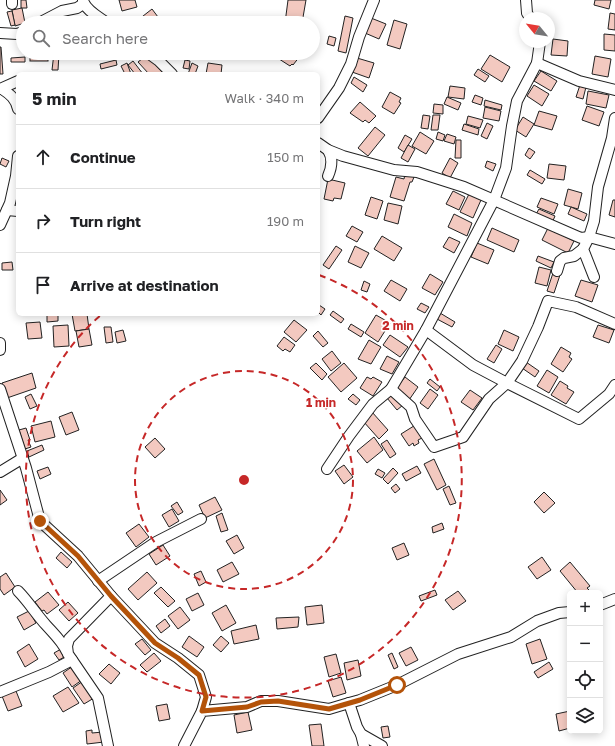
<!DOCTYPE html>
<html lang="en">
<head>
<meta charset="utf-8">
<style>
  :root { --surface:#fff; --page:#f2f2f2; --text:#202124; --muted:#757577; --line:#e0e0e0 }
  body { margin:0; font-family:"Golos Text",sans-serif; background:var(--page); color:var(--text) }
  .controls { position:absolute; right:12px; bottom:12px; display:grid; overflow:hidden; border-radius:6px; box-shadow:0 2px 10px #0003 }
  .controls button { width:36px; height:36px; display:grid; place-items:center; padding:0; border:0; border-bottom:1px solid var(--line); background:var(--surface); color:var(--text); font:20px sans-serif }
  .compass { position:absolute; left:519px; top:12px; width:36px; height:36px; border-radius:50%; background:var(--surface); box-shadow:0 2px 10px #0003; rotate:300deg }
  .stop { position:absolute; width:12px; height:12px; margin:-9px; border:3px solid #b45309; border-radius:50%; background:#fff }
  .stop.end { background:#b45309; border-color:#fff; box-shadow:0 1px 4px #0008 }
  .list { margin:0; padding:0; list-style:none }
  h2 { display:flex; justify-content:space-between; align-items:center; height:52px; margin:0; padding:0 16px; font-size:17px }
  h2 small { font-size:13px; font-weight:400; color:var(--muted) }
  .list li { display:grid; grid-template-columns:26px 1fr auto; gap:12px; align-items:center; box-sizing:border-box; height:64px; padding:0 16px; border-top:1px solid var(--line) }
  .list b { display:block; font-size:15px; white-space:nowrap }
  .list em { font-size:13px; font-style:normal; color:var(--muted) }
  .icon { flex:none; width:22px; height:22px; fill:none; stroke:currentColor; stroke-width:2; stroke-linecap:round; stroke-linejoin:round }
  .map { position:relative; flex:none; width:615px; height:746px; overflow:hidden }
  .search { position:absolute; background:var(--surface); box-shadow:0 2px 10px #0003; left:16px; top:16px; width:304px; height:44px; display:flex; align-items:center; gap:10px; box-sizing:border-box; padding:0 14px; border-radius:22px; color:var(--muted); font-size:15px }
  .panel { position:absolute; background:var(--surface); box-shadow:0 2px 10px #0003; left:16px; top:72px; width:304px; height:244px; border-radius:6px }
  .map>svg:first-child { display:block }
  .building { fill:#f3c9c0; stroke:#222 }
  .lines { fill:none; stroke-linecap:round; stroke-linejoin:round }
  .minor-casing { stroke:#222; stroke-width:12 }
  .minor { stroke:#fff; stroke-width:10 }
  .route { stroke:#b45309; stroke-width:5 }
  .ring { fill:none; stroke:#c62828; stroke-width:2; stroke-dasharray:7 5 }
  .centre { fill:#c62828; stroke:#fff; stroke-width:2 }
  .ring-label { font-size:12px; text-anchor:middle; font-weight:bold; fill:#c62828; stroke:#fff; stroke-width:3; stroke-linejoin:round; paint-order:stroke }
</style>
</head>
<body>
<div class="map">
<svg width="615" height="746" viewBox="0 0 615 746">
  <rect width="100%" height="100%" fill="#fff"/>
  <g class="building">
    <polygon points="21,0 26,0 27,8 21,8"/>
    <polygon points="119,0 135,0 137,7 122,11"/>
    <polygon points="288,0 306,0 302,23 285,23"/>
    <polygon points="595,0 611,0 609,9 594,5"/>
    <polygon points="22,8 25,23 15,26 12,10"/>
    <polygon points="152,9 158,17 149,23 141,23 138,20"/>
    <polygon points="12,11 15,25 11,26 7,12"/>
    <polygon points="610,13 615,14 615,30 608,29"/>
    <polygon points="345,16 353,18 346,53 338,51"/>
    <polygon points="371,18 386,24 379,39 365,33"/>
    <polygon points="394,20 407,24 400,49 387,45"/>
    <polygon points="604,34 615,35 615,51 604,50"/>
    <polygon points="329,36 336,38 334,46 327,44"/>
    <polygon points="553,39 568,41 567,56 551,55"/>
    <polygon points="0,47 1,47 3,74 0,74"/>
    <rect x="30" y="53" width="18" height="8"/>
    <polygon points="54,53 59,54 58,70 52,70"/>
    <polygon points="278,53 296,53 300,56 293,65 292,64 290,66 276,57"/>
    <polygon points="147,55 164,74 149,74 138,62"/>
    <polygon points="490,55 510,67 502,82 481,69"/>
    <polygon points="595,56 611,59 608,77 592,74"/>
    <polygon points="25,57 25,62 11,62 11,58"/>
    <polygon points="357,58 374,63 369,78 352,72"/>
    <polygon points="116,60 117,65 101,69 100,64"/>
    <polygon points="185,60 190,61 189,69 183,68"/>
    <polygon points="133,61 143,74 135,74 128,65"/>
    <polygon points="127,63 131,74 125,74 121,66"/>
    <polygon points="192,63 198,66 195,74 188,74"/>
    <polygon points="208,63 222,65 221,74 206,74"/>
    <polygon points="478,69 489,76 485,82 474,75"/>
    <polygon points="541,71 557,81 551,91 534,81"/>
    <polygon points="354,77 367,85 363,92 351,83"/>
    <polygon points="534,85 549,94 542,106 527,96"/>
    <polygon points="580,85 586,87 583,99 576,97"/>
    <polygon points="450,86 465,88 464,99 448,97"/>
    <polygon points="588,91 609,95 606,108 586,104"/>
    <polygon points="390,92 401,98 399,102 401,103 394,114 382,107"/>
    <polygon points="475,95 483,98 481,105 472,102"/>
    <polygon points="447,97 461,103 458,110 444,104"/>
    <polygon points="485,100 502,105 501,110 484,106"/>
    <polygon points="360,102 376,116 369,123 365,120 363,122 350,113"/>
    <polygon points="434,104 443,105 443,114 433,113"/>
    <polygon points="587,106 604,112 599,126 582,120"/>
    <polygon points="485,107 501,111 499,121 483,118"/>
    <polygon points="539,111 557,116 552,130 534,125"/>
    <polygon points="423,115 430,116 428,129 421,128"/>
    <polygon points="433,115 440,115 438,130 431,130"/>
    <polygon points="468,116 483,120 480,128 466,124"/>
    <polygon points="523,117 534,124 526,137 515,130"/>
    <polygon points="487,123 493,126 487,139 481,136"/>
    <polygon points="464,124 479,129 478,135 462,130"/>
    <polygon points="375,127 385,135 368,156 358,148"/>
    <polygon points="420,132 434,141 426,154 412,146"/>
    <polygon points="438,132 445,135 443,141 436,139"/>
    <polygon points="447,134 456,137 454,144 444,141"/>
    <polygon points="405,135 412,139 404,152 398,148"/>
    <polygon points="456,140 461,140 461,158 455,158"/>
    <polygon points="408,145 415,149 408,162 401,158"/>
    <polygon points="529,148 535,152 530,159 525,155"/>
    <polygon points="2,158 9,161 6,167 0,164"/>
    <polygon points="450,158 458,163 450,178 442,173"/>
    <polygon points="487,161 496,164 493,171 485,167"/>
    <polygon points="549,164 566,166 564,180 547,178"/>
    <polygon points="530,170 545,179 542,184 527,175"/>
    <polygon points="405,174 414,177 412,182 410,182 404,201 390,197 396,177 404,179"/>
    <polygon points="328,179 345,183 341,199 334,198 333,201 324,199"/>
    <polygon points="568,189 582,193 578,209 564,205"/>
    <polygon points="453,191 465,197 459,210 446,204"/>
    <polygon points="469,194 481,200 473,218 460,212"/>
    <polygon points="371,197 383,201 377,219 365,215"/>
    <polygon points="541,198 558,204 554,214 537,207"/>
    <polygon points="613,200 615,200 615,217 609,215"/>
    <polygon points="388,203 402,206 398,224 384,220"/>
    <polygon points="571,207 587,214 584,221 568,214"/>
    <polygon points="539,209 555,216 552,223 535,216"/>
    <polygon points="454,214 472,223 467,236 448,227"/>
    <polygon points="352,226 363,232 357,242 346,236"/>
    <polygon points="492,228 519,240 514,252 487,240"/>
    <polygon points="548,228 574,241 568,253 542,240"/>
    <polygon points="382,236 402,248 394,261 374,249"/>
    <polygon points="449,237 460,242 454,253 443,247"/>
    <polygon points="477,243 494,250 488,264 471,257"/>
    <polygon points="336,246 342,250 329,269 323,265"/>
    <polygon points="355,246 369,253 361,268 348,262"/>
    <polygon points="538,256 554,262 551,268 536,261"/>
    <polygon points="12,262 13,270 2,270 2,263"/>
    <polygon points="539,267 551,270 547,286 535,283"/>
    <polygon points="553,273 560,275 554,293 547,291"/>
    <polygon points="430,274 443,282 435,295 422,288"/>
    <polygon points="391,280 407,289 400,301 384,291"/>
    <polygon points="581,280 598,285 592,302 575,296"/>
    <polygon points="364,281 370,284 367,292 361,290"/>
    <polygon points="421,303 429,307 425,313 417,309"/>
    <polygon points="319,305 325,309 321,315 318,312"/>
    <polygon points="333,311 344,319 341,323 330,315"/>
    <polygon points="440,313 455,322 452,327 437,319"/>
    <polygon points="58,314 58,321 47,322 47,315"/>
    <polygon points="72,314 87,314 89,329 75,331"/>
    <polygon points="376,315 390,323 378,342 365,333"/>
    <polygon points="294,320 307,330 296,342 284,332"/>
    <polygon points="40,322 42,338 28,339 26,323"/>
    <polygon points="351,324 364,332 361,337 348,329"/>
    <polygon points="68,325 69,346 54,347 53,326"/>
    <polygon points="598,325 614,330 609,343 593,337"/>
    <polygon points="104,327 111,327 113,342 106,343"/>
    <polygon points="89,329 92,345 79,347 76,331"/>
    <polygon points="123,330 126,341 117,343 115,332"/>
    <polygon points="504,330 519,337 513,351 498,344"/>
    <polygon points="318,331 328,343 323,347 313,336"/>
    <polygon points="390,335 408,347 400,357 383,345"/>
    <polygon points="284,337 295,345 290,352 285,349 283,351 277,346"/>
    <polygon points="369,340 381,347 371,364 358,359"/>
    <polygon points="496,345 502,349 494,363 487,359"/>
    <polygon points="561,347 571,353 569,357 572,359 563,372 551,364"/>
    <polygon points="332,351 341,363 331,371 322,359"/>
    <polygon points="387,356 399,362 392,374 380,369"/>
    <polygon points="526,362 539,371 535,377 522,368"/>
    <polygon points="316,363 327,374 322,380 310,368"/>
    <polygon points="344,363 357,378 341,392 328,377"/>
    <polygon points="547,370 558,377 549,393 537,386"/>
    <polygon points="32,373 36,388 7,398 2,383"/>
    <polygon points="367,377 371,379 373,377 382,382 373,396 360,388"/>
    <polygon points="405,377 418,387 409,400 395,390"/>
    <polygon points="430,379 440,387 437,391 427,383"/>
    <polygon points="560,381 568,386 567,388 574,392 566,404 551,395"/>
    <polygon points="430,389 438,395 428,409 420,403"/>
    <polygon points="470,390 482,398 473,410 461,402"/>
    <polygon points="394,393 403,405 397,410 387,398"/>
    <polygon points="31,394 37,406 30,409 25,397"/>
    <polygon points="353,394 360,400 356,405 348,399"/>
    <polygon points="72,412 79,430 66,435 59,417"/>
    <polygon points="372,412 388,430 379,439 363,421"/>
    <polygon points="51,421 55,437 35,442 31,426"/>
    <polygon points="417,424 424,437 418,440 419,443 414,446 413,443 409,446 401,434"/>
    <polygon points="26,428 30,440 28,440 31,447 25,449 19,430"/>
    <polygon points="374,437 383,450 367,463 357,451"/>
    <polygon points="155,438 165,449 155,458 145,447"/>
    <polygon points="387,440 396,454 390,458 381,444"/>
    <polygon points="42,445 44,450 29,457 27,451"/>
    <polygon points="434,459 446,485 437,490 424,464"/>
    <polygon points="344,465 353,477 344,484 335,471"/>
    <polygon points="417,466 421,473 406,481 402,474"/>
    <polygon points="48,467 51,474 40,479 37,471"/>
    <polygon points="393,468 398,473 388,484 383,479"/>
    <polygon points="378,469 385,473 382,478 375,474"/>
    <polygon points="396,484 400,489 395,493 391,488"/>
    <polygon points="449,486 456,503 450,505 443,489"/>
    <polygon points="0,490 7,500 0,505"/>
    <polygon points="544,492 555,503 544,513 534,502"/>
    <polygon points="215,497 222,510 205,518 199,505"/>
    <polygon points="177,502 183,512 178,515 171,506"/>
    <polygon points="172,509 179,521 169,527 162,515"/>
    <polygon points="222,513 228,530 221,532 216,516"/>
    <polygon points="442,523 444,529 433,533 432,527"/>
    <polygon points="139,524 149,537 136,547 126,533"/>
    <polygon points="237,535 244,548 234,554 226,541"/>
    <polygon points="404,543 409,555 397,560 392,548"/>
    <polygon points="163,545 170,556 156,565 149,554"/>
    <polygon points="61,552 72,562 67,568 56,558"/>
    <polygon points="542,557 551,570 537,579 528,567"/>
    <polygon points="232,562 239,574 223,582 217,570"/>
    <polygon points="570,562 590,586 587,588 589,590 585,593 578,593 560,571"/>
    <polygon points="201,571 206,582 199,586 194,574"/>
    <polygon points="147,572 157,583 138,600 128,589"/>
    <polygon points="6,573 15,587 4,595 0,589 0,577"/>
    <polygon points="161,587 175,601 168,607 154,593"/>
    <polygon points="435,590 437,595 421,601 419,596"/>
    <polygon points="458,591 466,601 453,610 445,600"/>
    <polygon points="48,592 59,605 47,614 44,610 42,611 35,602"/>
    <polygon points="198,593 204,605 192,611 186,599"/>
    <polygon points="68,602 78,613 69,621 59,610"/>
    <polygon points="226,605 236,623 222,631 212,613"/>
    <polygon points="322,605 324,623 307,625 305,607"/>
    <polygon points="180,607 190,620 178,629 168,616"/>
    <polygon points="29,611 36,623 24,630 17,617"/>
    <polygon points="299,617 298,627 277,629 276,618"/>
    <polygon points="165,619 170,626 161,633 156,626"/>
    <polygon points="256,625 259,639 234,644 231,631"/>
    <polygon points="189,636 204,647 197,657 182,647"/>
    <polygon points="221,636 229,643 221,652 213,645"/>
    <polygon points="142,639 151,650 145,655 135,644"/>
    <polygon points="540,639 547,659 532,664 526,644"/>
    <polygon points="29,644 38,659 25,667 17,652"/>
    <polygon points="411,647 418,660 406,666 399,653"/>
    <polygon points="61,649 66,656 59,660 54,653"/>
    <polygon points="154,653 161,661 147,672 140,665"/>
    <polygon points="392,653 398,667 394,669 388,655"/>
    <polygon points="336,654 341,673 329,677 324,657"/>
    <polygon points="358,660 361,676 347,680 344,663"/>
    <polygon points="549,662 553,669 538,678 534,672"/>
    <polygon points="109,664 120,673 111,684 99,674"/>
    <polygon points="73,666 82,680 72,687 63,673"/>
    <polygon points="341,677 346,693 333,697 328,681"/>
    <polygon points="83,681 94,698 84,704 73,688"/>
    <polygon points="68,687 79,703 63,712 53,696"/>
    <polygon points="16,691 22,706 8,711 2,696"/>
    <polygon points="167,704 170,719 159,721 156,706"/>
    <polygon points="570,711 570,728 559,731 556,714"/>
    <polygon points="248,712 252,730 237,733 234,715"/>
    <polygon points="321,724 324,746 312,746 309,725"/>
    <polygon points="388,726 390,737 383,738 381,727"/>
    <polygon points="92,730 92,733 103,732 104,742 87,744 86,731"/>
  </g>
  <g class="lines">
    <g class="minor-casing">
      <g id="minor">
        <path d="M 83,0 C 85,10 99,17 107,23"/>
        <polyline points="526,0 527,13 530,18"/>
        <polyline points="12,4 12,0"/>
        <polyline points="39,23 62,11 77,8 83,4"/>
        <polyline points="0,33 17,34 23,32"/>
        <polyline points="148,53 159,61 172,74"/>
        <polyline points="537,63 540,42"/>
        <polyline points="0,89 18,81"/>
        <path d="M 2,89 C 10,94 16,99 18,109"/>
        <polyline points="318,118 339,88 351,64 359,37 374,0"/>
        <polyline points="318,143 328,150 343,156 394,170 417,172 464,187 574,235 581,238 589,237 615,244"/>
        <path d="M 328,150 C 333,158 332,167 328,176"/>
        <polyline points="7,210 18,211"/>
        <polyline points="0,225 10,203 16,176 18,156"/>
        <polyline points="557,271 560,261 564,258 574,256 583,249"/>
        <polyline points="594,277 583,249 589,237 594,221 598,187 612,138 615,118"/>
        <polyline points="426,330 473,365 507,383 522,361 538,327 548,301 576,307 615,324"/>
        <polyline points="0,343 0,350"/>
        <polyline points="0,389 26,468 40,521 78,556 111,596 69,639 67,646 68,654 98,698 108,746"/>
        <polyline points="391,389 411,407 415,419 434,447 463,437 489,399 507,383 579,419 609,394 615,385"/>
        <polyline points="327,469 349,436 373,404 391,389 426,330 494,200 506,168 512,126 517,101 537,63 579,81 615,90"/>
        <polyline points="0,472 23,458"/>
        <polyline points="98,581 156,542 201,519"/>
        <path d="M 18,591 C 28,601 36,614 46,625 C 54,634 62,641 67,652"/>
        <polyline points="111,596 155,643 178,658 199,675 206,697 202,711"/>
        <polyline points="600,605 615,599"/>
        <polyline points="0,692 49,672 72,660"/>
        <polyline points="349,703 357,727 361,734 382,746"/>
        <polyline points="361,734 364,746"/>
        <polyline points="184,746 202,711 247,707 261,701 278,701 329,709 349,703 360,700 397,685 458,654 511,637 537,621 559,613 570,612"/>
      </g>
    </g>
    <use href="#minor" class="minor"/>
  </g>
  <g class="lines">
    <polyline class="route" points="40,521 78,556 111,596 155,643 178,658 199,675 206,697 202,711 247,707 261,702 278,701 329,709 360,700 397,685"/>
  </g>
  <g class="ring">
    <circle cx="244" cy="480" r="109"/>
    <path d="M319 275A218 218 0 1 1 102 314"/>
  </g>
  <circle cx="244" cy="480" r="6" class="centre"/>
  <g class="ring-label">
    <text x="398" y="330">2 min</text>
    <text x="321" y="407">1 min</text>
  </g>
</svg>
<div class="controls">
<button>+</button>
<button>−</button>
<button><svg class="icon" aria-label="locate" viewBox="0 0 24 24"><circle cx="12" cy="12" r="6"/><path d="M12 2v4M12 18v4M2 12h4M18 12h4"/></svg></button>
<button><svg class="icon" aria-label="layers" viewBox="0 0 24 24"><path d="M12 4l9 5-9 5-9-5zM3 14l9 5 9-5"/></svg></button>
</div>
<svg class="compass" viewBox="-18 -18 36 36"><path d="M0-13l5 13h-10z" fill="#e53935"/><path d="M0 13l5-13h-10z" fill="#757577"/></svg>
<div class="stop" style="left:397px;top:685px"></div>
<div class="stop end" style="left:40px;top:521px"></div>
<div class="search"><svg class="icon" aria-label="search" viewBox="0 0 24 24"><circle cx="10" cy="10" r="6"/><path d="M15 15l6 6"/></svg>Search here</div>
<section class="panel">
<h2>5 min<small>Walk · 340 m</small></h2>
<ul class="list">
<li><svg class="icon" aria-label="ahead" viewBox="0 0 24 24"><path d="M12 20V5M6 11l6-6 6 6"/></svg><div><b>Continue</b></div><em>150 m</em></li>
<li><svg class="icon" aria-label="right" viewBox="0 0 24 24"><path d="M7 20v-9h11M14 6l5 5-5 5"/></svg><div><b>Turn right</b></div><em>190 m</em></li>
<li><svg class="icon" aria-label="arrive" viewBox="0 0 24 24"><path d="M6 21V4h12l-3 4 3 4H6"/></svg><div><b>Arrive at destination</b></div></li>
</ul>
</section>
</div>
</body>
</html>
